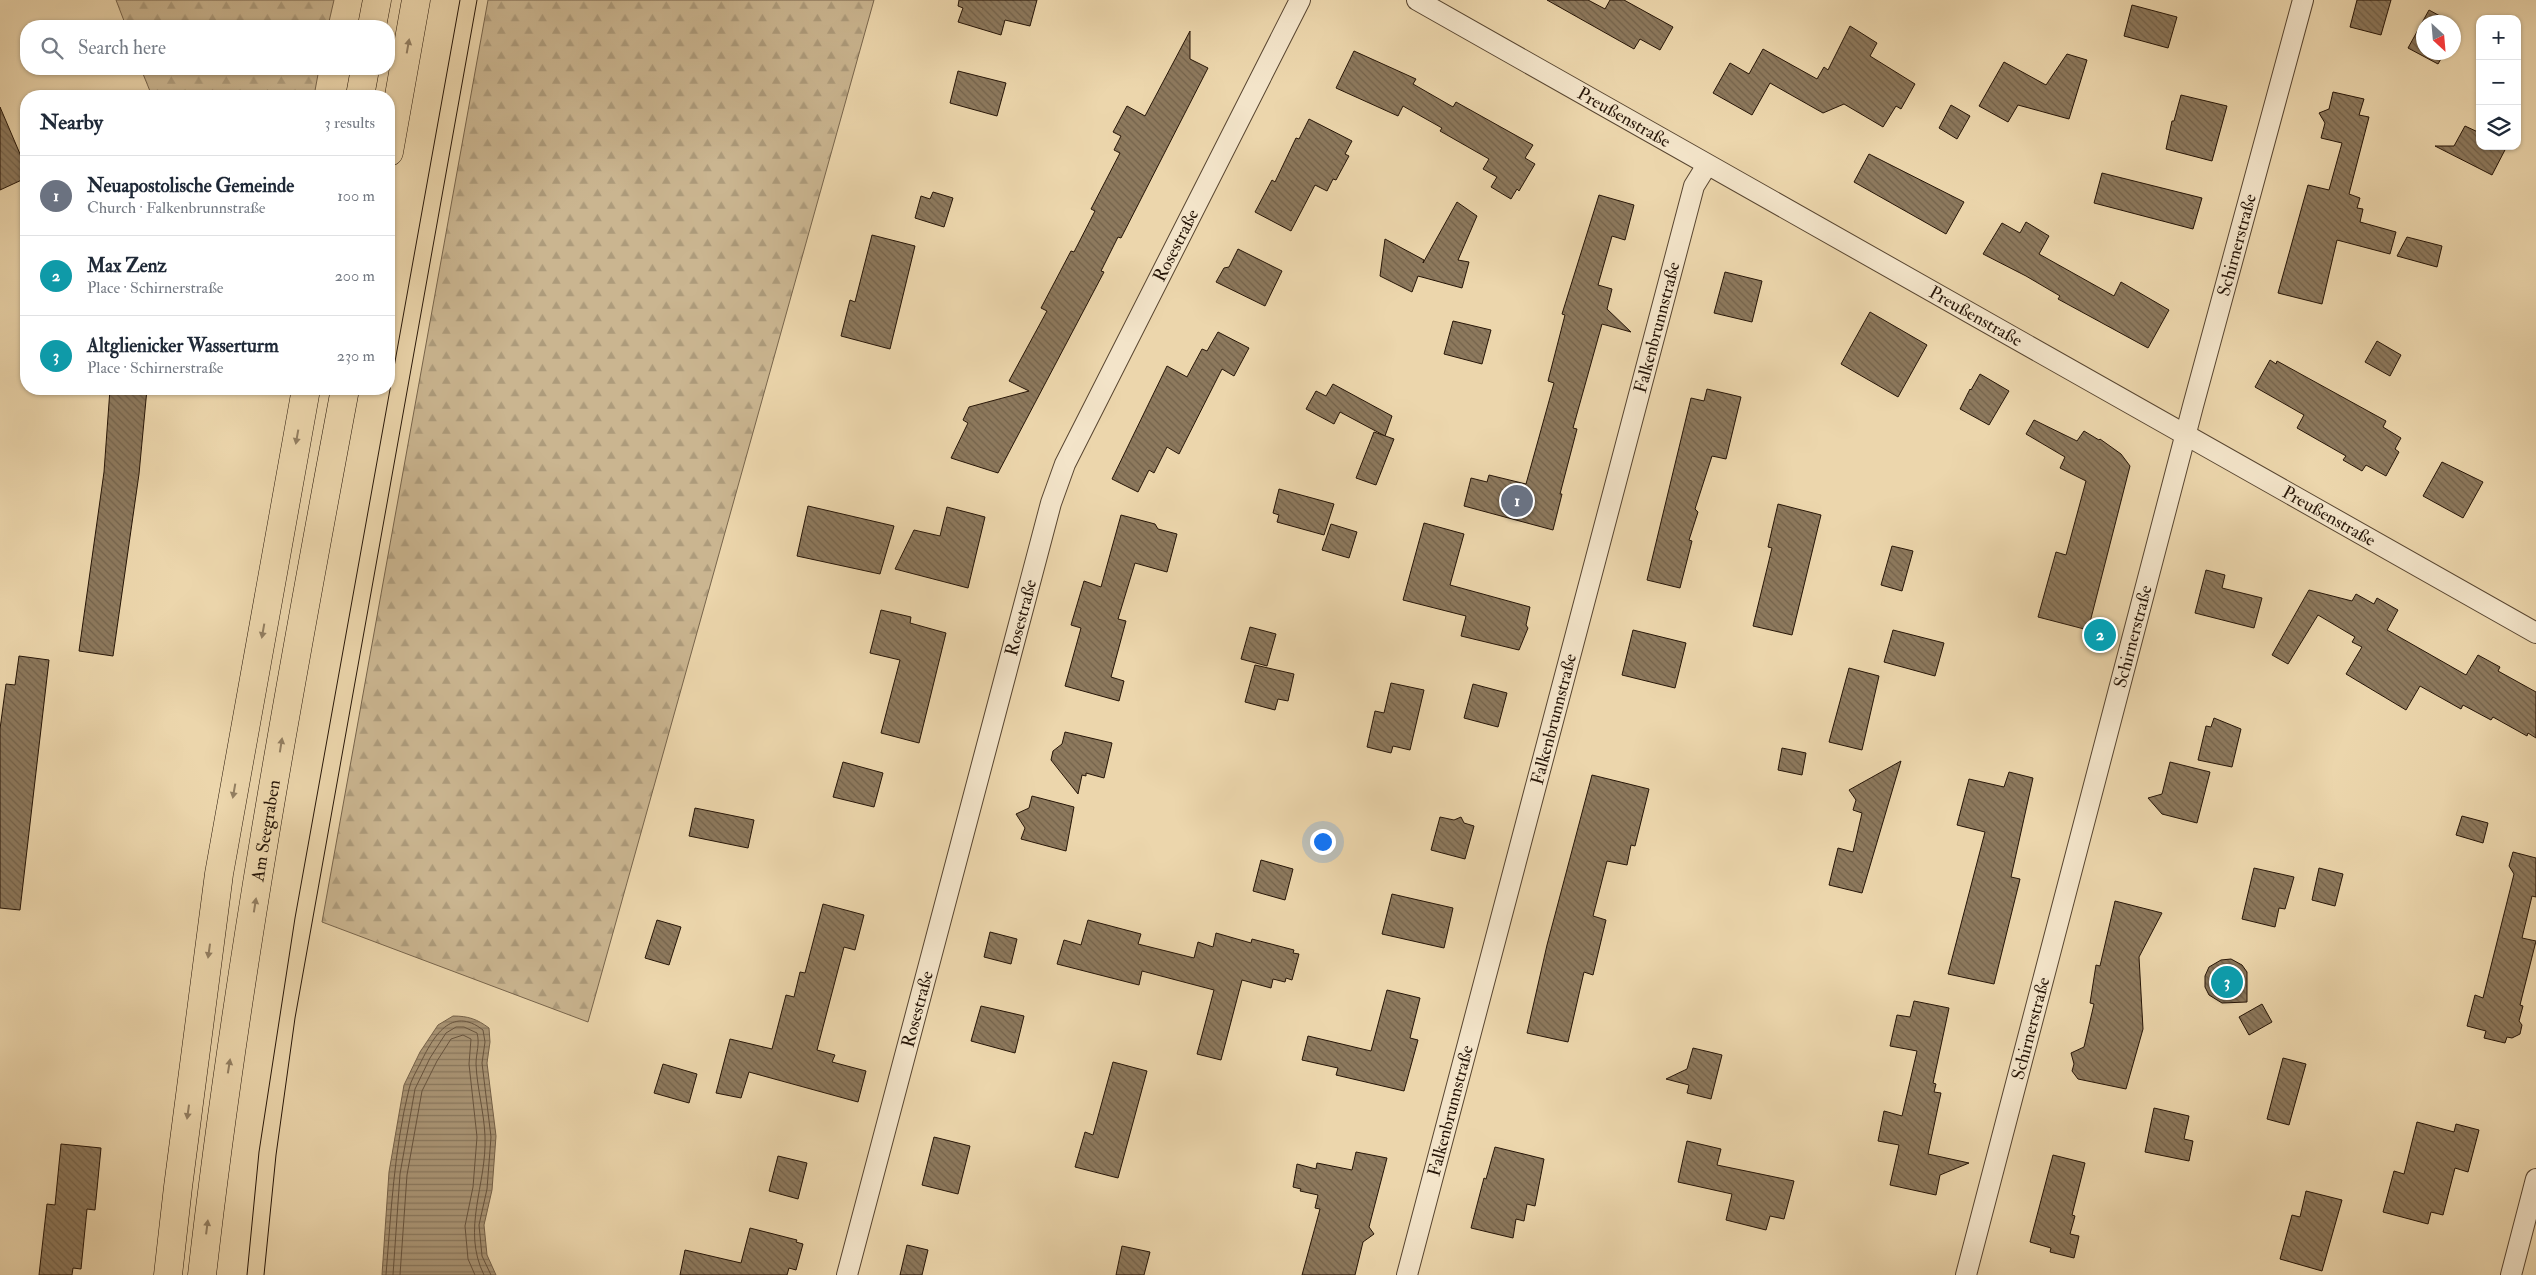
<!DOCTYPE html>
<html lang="en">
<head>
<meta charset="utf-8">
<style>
  :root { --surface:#fff; --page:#f6f6f7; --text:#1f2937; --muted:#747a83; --line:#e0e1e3; --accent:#8f2418 }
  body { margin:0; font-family:"IM FELL Double Pica",serif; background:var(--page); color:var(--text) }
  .controls { position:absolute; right:15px; top:15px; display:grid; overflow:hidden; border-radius:10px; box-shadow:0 1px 4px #0004 }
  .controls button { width:45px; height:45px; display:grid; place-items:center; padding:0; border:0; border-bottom:1px solid var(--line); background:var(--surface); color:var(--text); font:25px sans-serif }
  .compass { position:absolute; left:2416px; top:15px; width:45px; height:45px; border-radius:50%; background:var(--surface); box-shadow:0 1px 4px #0004; rotate:154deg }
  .you { position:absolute; left:1322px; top:841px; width:18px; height:18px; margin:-12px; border:4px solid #fff; border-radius:50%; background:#1a73e8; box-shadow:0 0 0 8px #1a73e833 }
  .badge { display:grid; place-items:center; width:32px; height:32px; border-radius:50%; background:var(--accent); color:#fff; font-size:16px; font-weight:700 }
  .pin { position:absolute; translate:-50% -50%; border:2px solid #fff; box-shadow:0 1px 5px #0006 }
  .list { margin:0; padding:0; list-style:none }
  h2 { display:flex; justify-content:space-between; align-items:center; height:65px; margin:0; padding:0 20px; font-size:21px }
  h2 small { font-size:16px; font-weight:400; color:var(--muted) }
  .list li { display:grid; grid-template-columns:32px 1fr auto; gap:15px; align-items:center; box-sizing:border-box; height:80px; padding:0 20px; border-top:1px solid var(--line) }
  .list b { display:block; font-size:19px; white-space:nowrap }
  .list p { margin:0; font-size:16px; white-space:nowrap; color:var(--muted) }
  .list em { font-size:16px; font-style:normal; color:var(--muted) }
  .icon { flex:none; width:28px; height:28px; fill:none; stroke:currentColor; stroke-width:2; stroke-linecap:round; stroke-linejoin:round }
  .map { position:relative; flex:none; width:2536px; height:1275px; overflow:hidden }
  .search { position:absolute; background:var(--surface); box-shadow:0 1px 4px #0004; left:20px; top:20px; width:375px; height:55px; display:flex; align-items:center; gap:12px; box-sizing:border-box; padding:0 18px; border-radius:20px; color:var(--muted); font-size:19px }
  .panel { position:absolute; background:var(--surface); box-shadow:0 1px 4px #0004; left:20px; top:90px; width:375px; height:305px; border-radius:20px }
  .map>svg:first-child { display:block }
  .forest { fill:url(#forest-firs); stroke:#78654c }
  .water { fill:url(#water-rules); stroke:#756148 }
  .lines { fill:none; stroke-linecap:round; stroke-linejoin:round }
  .shore { stroke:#68543e; stroke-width:1 }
  .building { fill:url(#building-back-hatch); stroke:#261507 }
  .minor-casing { stroke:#584530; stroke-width:22 }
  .primary-casing { stroke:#261507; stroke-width:29 }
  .minor { stroke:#f3e4c9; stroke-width:20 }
  .primary { stroke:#ecd6ac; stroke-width:28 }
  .tram { stroke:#261507; stroke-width:1 }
  .oneway { fill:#937f62 }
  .labels { text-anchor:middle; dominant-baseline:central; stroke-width:4.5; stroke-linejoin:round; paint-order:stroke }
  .street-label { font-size:18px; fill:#261507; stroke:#f3e4c9 }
</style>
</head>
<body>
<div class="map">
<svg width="2536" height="1275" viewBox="0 0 2536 1275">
  <defs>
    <pattern id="forest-firs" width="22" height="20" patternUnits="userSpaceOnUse" patternTransform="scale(1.25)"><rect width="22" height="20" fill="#cab590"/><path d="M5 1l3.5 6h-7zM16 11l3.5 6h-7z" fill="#ad9b7b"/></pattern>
    <pattern id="water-rules" width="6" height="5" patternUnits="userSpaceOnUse" patternTransform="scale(1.25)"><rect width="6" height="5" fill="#a99474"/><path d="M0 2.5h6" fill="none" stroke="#89785d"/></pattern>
    <pattern id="building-back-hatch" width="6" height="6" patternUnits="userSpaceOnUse" patternTransform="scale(1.25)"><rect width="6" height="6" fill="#8d795d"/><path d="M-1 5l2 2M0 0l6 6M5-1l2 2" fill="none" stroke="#73624b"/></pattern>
  </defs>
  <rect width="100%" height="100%" fill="#ecd6ac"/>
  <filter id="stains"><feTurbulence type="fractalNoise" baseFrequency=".004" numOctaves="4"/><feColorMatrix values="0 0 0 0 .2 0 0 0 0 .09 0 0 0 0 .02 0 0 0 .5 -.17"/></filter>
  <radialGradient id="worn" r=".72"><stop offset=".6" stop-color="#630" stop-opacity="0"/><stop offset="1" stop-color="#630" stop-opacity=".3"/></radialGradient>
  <g class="forest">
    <polygon points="116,0 334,0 328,26 126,26"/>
    <polygon points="488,0 874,0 588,1022 322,922"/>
    <polygon points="141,69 319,69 314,96 152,96"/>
  </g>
  <path class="water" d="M 453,1016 C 468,1016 477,1019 489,1028 L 490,1042 L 487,1063 L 496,1136 L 492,1190 L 484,1225 L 487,1255 L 496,1275 L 382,1275 L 389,1172 L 404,1085 L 420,1052 L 438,1025 Z"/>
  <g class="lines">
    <g class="shore">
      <path d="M 386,1275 C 391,1213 394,1150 409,1089 C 411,1080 416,1072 420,1064 C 433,1037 451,1005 483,1030 L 485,1042 L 482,1063 L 491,1137 L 487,1189 L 479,1225 L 482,1256 L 491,1275"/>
      <path d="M 393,1275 L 400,1174 L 415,1089 L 430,1058 L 446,1033 L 456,1027 L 464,1027 L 477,1033 C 480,1044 476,1053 476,1064 C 477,1088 484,1112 485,1136 C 487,1185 461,1229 484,1275"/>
      <polyline points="400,1275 407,1175 422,1091 437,1061 451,1039 463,1035 471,1039 469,1064 477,1137 473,1187 465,1226 468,1259 475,1275"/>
    </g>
  </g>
  <g class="building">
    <polygon points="959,0 1037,0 1030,26 1005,20 1001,35 958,22 963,8 958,6"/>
    <polygon points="1547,0 1588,0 1605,9 1610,0 1624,0 1673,27 1660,50 1640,39 1634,49"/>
    <polygon points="2357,0 2391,0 2381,35 2350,27"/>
    <polygon points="2132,5 2177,17 2168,48 2124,36"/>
    <polygon points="2429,10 2451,22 2424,22 2424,52 2445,52 2438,64 2408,48"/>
    <polygon points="1850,26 1877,43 1870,56 1915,84 1901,109 1896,106 1883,127 1844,104 1823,113 1770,83 1752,115 1713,93 1730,63 1749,74 1763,49 1817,79 1824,67 1828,70"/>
    <polygon points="1190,31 1190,59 1208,68 1121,238 1118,237 1101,271 1104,272 998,473 951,458 968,423 963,420 969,407 1029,391 1009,381 1047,311 1041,308 1071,251 1074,252 1095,211 1091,209 1120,153 1114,150 1121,136 1113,132 1127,106 1145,116"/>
    <polygon points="1354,51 1416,79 1413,84 1453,107 1456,102 1533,145 1525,158 1535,164 1519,191 1517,189 1511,199 1491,187 1497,177 1483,169 1489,159 1440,131 1442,128 1403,106 1398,116 1336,88"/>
    <polygon points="2067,54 2087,60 2069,119 2018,105 2008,122 1979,106 2004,62 2046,85"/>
    <polygon points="958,71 1006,83 997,116 950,103"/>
    <polygon points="2333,92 2364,99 2359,115 2369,117 2349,194 2360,198 2357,208 2363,209 2360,222 2396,232 2390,254 2337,240 2322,304 2278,293 2308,185 2329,190 2342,143 2321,138 2325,123 2319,113 2329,109"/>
    <polygon points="2181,95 2227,106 2212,161 2166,149 2172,121 2174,121"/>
    <polygon points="1951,105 1970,116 1957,139 1939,128"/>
    <polygon points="0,107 26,168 26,178 0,190"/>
    <polygon points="1309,119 1352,141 1345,154 1349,156 1336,180 1333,179 1327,191 1315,185 1291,231 1255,212 1272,180 1275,182 1296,138 1299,139"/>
    <polygon points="2465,126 2480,133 2480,146 2507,146 2492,175 2435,146 2454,146"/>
    <polygon points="1869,154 1964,202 1946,234 1854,182"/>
    <polygon points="2102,173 2202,198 2193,229 2094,203"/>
    <polygon points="933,192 953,198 944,227 915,218 921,196 930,199"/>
    <polygon points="1599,195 1634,205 1625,240 1612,236 1598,285 1612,289 1607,309 1631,332 1602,324 1573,428 1577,429 1560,494 1562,494 1553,530 1464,506 1471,478 1487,482 1489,475 1526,484 1554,383 1548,381 1565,315 1562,314"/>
    <polygon points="1457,202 1477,216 1458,260 1469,262 1462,288 1418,276 1412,292 1380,276 1385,239 1424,260 1423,263"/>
    <polygon points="2026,222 2049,236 2039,254 2114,296 2121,282 2169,310 2148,348 2058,299 2060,296 2026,276 1983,254 2002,223 2020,233"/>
    <polygon points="872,235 915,246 890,349 841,336 850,300 855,302"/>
    <polygon points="2407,237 2442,246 2437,267 2397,256"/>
    <polygon points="1238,249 1282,271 1265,306 1216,282 1224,268 1229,267"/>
    <polygon points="1725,272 1762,281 1752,322 1714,313"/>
    <polygon points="1870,312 1927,345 1898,397 1841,364"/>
    <polygon points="1453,321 1491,330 1482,364 1444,354"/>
    <polygon points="1218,332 1249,348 1234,376 1222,369 1179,454 1167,447 1154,473 1149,470 1138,492 1112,479 1167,366 1187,377 1202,349 1207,351"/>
    <polygon points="2377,341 2401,355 2390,376 2365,362"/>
    <polygon points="2270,360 2276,364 2277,361 2386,421 2383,427 2401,438 2395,449 2399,452 2386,476 2366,465 2362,471 2343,460 2346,456 2297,428 2304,415 2255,387"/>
    <polygon points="1980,374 2009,391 1989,425 1960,409 1970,389 1971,390"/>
    <polygon points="1333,384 1392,416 1385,436 1340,412 1334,424 1306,409 1316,391 1326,396"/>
    <polygon points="110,389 147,389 139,474 113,656 79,651 104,472"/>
    <polygon points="1707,389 1741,397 1726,459 1712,456 1695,509 1698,512 1689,540 1692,541 1680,588 1647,580 1691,398 1704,401"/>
    <polygon points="2034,420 2077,441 2084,431 2099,440 2100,439 2121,454 2130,466 2088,630 2038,617 2056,552 2066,555 2086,481 2060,468 2065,457 2026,434"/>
    <polygon points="1374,432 1394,439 1376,485 1356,478"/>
    <polygon points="2442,462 2483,482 2463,518 2423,496"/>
    <polygon points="1279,489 1334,504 1324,535 1277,522 1279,515 1273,513"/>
    <polygon points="1778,504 1821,515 1792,635 1753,626 1772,548 1768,547"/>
    <polygon points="808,506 894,526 880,574 797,556"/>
    <polygon points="947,507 985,517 968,588 895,569 914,530 940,536"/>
    <polygon points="1121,515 1155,524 1158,529 1177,534 1167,572 1135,563 1118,619 1126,621 1111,677 1124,681 1119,701 1065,686 1081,628 1071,625 1084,581 1101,587"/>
    <polygon points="1424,523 1464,534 1450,585 1530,607 1526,625 1528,628 1519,650 1461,636 1466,616 1403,600"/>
    <polygon points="1331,524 1357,532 1349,558 1322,550"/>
    <polygon points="1892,546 1913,551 1902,591 1881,585"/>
    <polygon points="2206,570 2225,575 2222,588 2262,598 2254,628 2195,613"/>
    <polygon points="2309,590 2352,601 2356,594 2374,604 2377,598 2398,610 2387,630 2466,675 2478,655 2500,667 2498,671 2536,692 2536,738 2528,733 2527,736 2493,717 2491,720 2463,705 2461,709 2420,686 2406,710 2346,674 2362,647 2352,642 2355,637 2318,615 2288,664 2272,655"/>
    <polygon points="881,610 911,617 910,623 946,633 919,743 881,733 900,660 870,653"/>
    <polygon points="1250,627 1276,634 1267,666 1241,659"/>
    <polygon points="1633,630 1686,643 1675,688 1622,675"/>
    <polygon points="1893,630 1944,643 1935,676 1884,662"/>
    <polygon points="19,656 49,660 20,910 0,908 0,729 6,684 15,685"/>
    <polygon points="1255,665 1294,674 1288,701 1278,699 1275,710 1245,702"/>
    <polygon points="1849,668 1879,676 1862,750 1829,742"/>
    <polygon points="1391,683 1424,690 1410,750 1393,746 1391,753 1367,747 1375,711 1384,713"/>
    <polygon points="1473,684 1507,693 1498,727 1464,718"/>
    <polygon points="2214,718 2241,729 2232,767 2198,760 2206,726 2211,727"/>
    <polygon points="1065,732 1112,743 1104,778 1086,773 1086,776 1082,775 1078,794 1051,760 1053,751 1062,744"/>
    <polygon points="1782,748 1806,753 1802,775 1778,770"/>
    <polygon points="1901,761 1862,893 1829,885 1838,848 1853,852 1862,813 1853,810 1856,800 1849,790"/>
    <polygon points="843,762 883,773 874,807 833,797"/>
    <polygon points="2170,762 2210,772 2197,823 2162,814 2148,798 2162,794"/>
    <polygon points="2009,772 2033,778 2011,877 2020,879 1994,984 1948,974 1985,832 1957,825 1969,779 2004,787"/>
    <polygon points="1592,775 1649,789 1635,846 1631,845 1627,865 1607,861 1593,916 1606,920 1593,975 1584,972 1568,1042 1527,1033 1547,945"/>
    <polygon points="1032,796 1074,807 1066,851 1021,839 1025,828 1016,814 1029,808"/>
    <polygon points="695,808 754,820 748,848 689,836"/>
    <polygon points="2462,816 2488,823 2483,843 2456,835"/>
    <polygon points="1440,817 1454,820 1461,817 1464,823 1474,826 1465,859 1431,850"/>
    <polygon points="2513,852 2536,858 2536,897 2532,896 2522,938 2536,941 2520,1005 2523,1006 2519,1021 2522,1025 2520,1034 2512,1038 2507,1037 2505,1043 2484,1038 2486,1031 2467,1026 2475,995 2483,998 2514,874 2509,866"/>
    <polygon points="1261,860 1293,869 1285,900 1253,891"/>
    <polygon points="2254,868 2294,877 2285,909 2279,908 2275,927 2242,919"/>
    <polygon points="2319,868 2343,874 2335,906 2312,900"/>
    <polygon points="1392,894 1453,908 1444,948 1382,934"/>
    <polygon points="2115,901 2162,913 2139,957 2143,1029 2126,1089 2078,1079 2072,1071 2074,1064 2071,1053 2084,1047 2094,1004 2090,1003 2096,965 2100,966"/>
    <polygon points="823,904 864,915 855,950 844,947 817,1050 835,1055 832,1062 866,1071 858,1102 749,1072 741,1098 716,1093 730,1039 772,1049 786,995 794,997 800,972 805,973"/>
    <polygon points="657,920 681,927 669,965 645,958"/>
    <polygon points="1088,920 1141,934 1138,944 1194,958 1198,942 1213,947 1216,933 1251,943 1252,939 1294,950 1293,953 1299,954 1292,980 1286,978 1285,982 1273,979 1271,988 1242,980 1221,1060 1197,1054 1214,990 1142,971 1139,985 1057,964 1064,940 1081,945"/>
    <polygon points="990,932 1017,939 1011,964 984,957"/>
    <polygon points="2231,959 2242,965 2247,972 2247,1002 2222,1003 2209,995 2205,987 2205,976 2209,967 2221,960"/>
    <polygon points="1387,990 1420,998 1410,1038 1418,1040 1404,1091 1336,1075 1338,1068 1302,1060 1308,1036 1371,1051"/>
    <polygon points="1914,1001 1949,1008 1933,1083 1936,1084 1934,1092 1941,1093 1928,1154 1969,1163 1940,1175 1936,1195 1890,1185 1899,1145 1878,1141 1884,1111 1902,1116 1917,1051 1890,1046 1897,1015 1910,1017"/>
    <polygon points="2262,1004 2272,1022 2249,1035 2239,1017"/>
    <polygon points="981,1006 1024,1016 1015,1053 971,1041"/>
    <polygon points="1693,1048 1722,1055 1711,1099 1687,1093 1689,1085 1666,1079 1687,1069"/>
    <polygon points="2283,1058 2306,1064 2289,1125 2267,1119"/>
    <polygon points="1113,1062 1147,1071 1118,1178 1075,1167 1085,1132 1093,1135"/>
    <polygon points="663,1064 697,1074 689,1103 654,1093"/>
    <polygon points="2154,1108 2189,1116 2184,1139 2193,1141 2189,1161 2145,1152"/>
    <polygon points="2417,1122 2454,1132 2456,1124 2479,1130 2468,1172 2455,1168 2443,1215 2431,1212 2428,1224 2383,1212 2394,1171 2404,1174"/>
    <polygon points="934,1137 970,1146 958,1194 922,1185"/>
    <polygon points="1687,1141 1721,1149 1717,1165 1794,1181 1784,1219 1770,1216 1766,1230 1726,1220 1732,1194 1678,1182"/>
    <polygon points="61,1144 101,1148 95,1210 87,1209 81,1269 73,1268 72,1275 39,1275 47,1204 55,1205"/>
    <polygon points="1495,1147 1544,1159 1535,1206 1527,1204 1524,1221 1516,1219 1513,1238 1471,1228 1484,1178 1486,1179"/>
    <polygon points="1356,1152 1387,1158 1369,1227 1374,1234 1363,1242 1355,1275 1302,1275 1320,1209 1315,1208 1318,1195 1300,1191 1301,1189 1293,1187 1297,1164 1316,1169 1317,1163 1352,1170"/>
    <polygon points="2053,1155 2085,1163 2072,1215 2075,1216 2070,1234 2079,1236 2074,1258 2050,1252 2051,1248 2030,1242"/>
    <polygon points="778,1156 807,1163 798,1199 769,1191"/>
    <polygon points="2306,1191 2342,1200 2322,1271 2280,1259 2292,1215 2300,1217"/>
    <polygon points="750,1228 797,1240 796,1242 803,1244 796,1270 789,1268 787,1275 680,1275 685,1250 741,1263"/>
    <polygon points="907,1245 928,1250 922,1275 900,1275"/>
    <polygon points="1122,1246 1150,1252 1144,1275 1116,1275"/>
  </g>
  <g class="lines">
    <g class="minor-casing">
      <g id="minor">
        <path id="s1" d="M 1417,0 L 2536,633"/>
        <path id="s2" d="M 847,1275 L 1051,503 L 1065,464 L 1300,0"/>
        <path id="s3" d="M 1407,1275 L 1694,186 L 1707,165"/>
        <path id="s4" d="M 1966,1275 L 2193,406 L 2303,0"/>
        <polyline points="2511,1275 2536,1179"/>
      </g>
    </g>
    <g class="primary-casing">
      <g id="primary">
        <polyline points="372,26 377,0"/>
        <polyline points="360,96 365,69"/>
        <polyline points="389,152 416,0"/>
        <polyline points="168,1275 178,1187 219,874 306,389"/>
        <path id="s5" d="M 202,1275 C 236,978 290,683 345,389"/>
      </g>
    </g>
    <use href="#minor" class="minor"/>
    <use href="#primary" class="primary"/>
    <g class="tram">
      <polyline points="247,1275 259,1152 295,918 460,0"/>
      <polyline points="264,1275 276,1155 295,1018 477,0"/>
    </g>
  </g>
  <defs><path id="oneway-solid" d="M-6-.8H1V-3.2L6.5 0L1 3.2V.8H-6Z" transform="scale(1.25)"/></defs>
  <g class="oneway">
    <use href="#oneway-solid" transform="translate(408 46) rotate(-80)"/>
    <use href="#oneway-solid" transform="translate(297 437) rotate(100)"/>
    <use href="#oneway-solid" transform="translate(263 631) rotate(100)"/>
    <use href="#oneway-solid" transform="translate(281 745) rotate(-81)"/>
    <use href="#oneway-solid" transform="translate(234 791) rotate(100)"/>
    <use href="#oneway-solid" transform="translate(255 905) rotate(-81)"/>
    <use href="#oneway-solid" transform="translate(209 951) rotate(98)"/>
    <use href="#oneway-solid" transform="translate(229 1066) rotate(-81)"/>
    <use href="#oneway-solid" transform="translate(188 1112) rotate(98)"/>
    <use href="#oneway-solid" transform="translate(207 1227) rotate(-83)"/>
  </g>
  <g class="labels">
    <g class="street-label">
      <text stroke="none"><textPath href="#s1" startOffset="238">Preußenstraße</textPath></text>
      <text stroke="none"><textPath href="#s2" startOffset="1085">Rosestraße</textPath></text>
      <text stroke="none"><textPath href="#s4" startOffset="1065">Schirnerstraße</textPath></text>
      <text stroke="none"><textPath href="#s1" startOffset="642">Preußenstraße</textPath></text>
      <text stroke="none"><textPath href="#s3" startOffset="980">Falkenbrunnstraße</textPath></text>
      <text stroke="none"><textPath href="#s1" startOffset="1048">Preußenstraße</textPath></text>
      <text stroke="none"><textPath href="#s2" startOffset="680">Rosestraße</textPath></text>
      <text stroke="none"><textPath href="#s4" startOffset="660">Schirnerstraße</textPath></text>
      <text stroke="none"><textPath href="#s3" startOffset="575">Falkenbrunnstraße</textPath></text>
      <text stroke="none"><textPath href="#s5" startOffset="449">Am Seegraben</textPath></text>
      <text stroke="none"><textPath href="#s2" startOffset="275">Rosestraße</textPath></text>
      <text stroke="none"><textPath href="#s4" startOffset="255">Schirnerstraße</textPath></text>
      <text stroke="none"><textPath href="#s3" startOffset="170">Falkenbrunnstraße</textPath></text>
    </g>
  </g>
  <rect width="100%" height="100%" filter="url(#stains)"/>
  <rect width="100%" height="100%" fill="url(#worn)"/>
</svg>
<div class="controls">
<button>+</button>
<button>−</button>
<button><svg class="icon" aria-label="layers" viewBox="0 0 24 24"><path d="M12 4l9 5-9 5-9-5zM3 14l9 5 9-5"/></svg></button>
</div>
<svg class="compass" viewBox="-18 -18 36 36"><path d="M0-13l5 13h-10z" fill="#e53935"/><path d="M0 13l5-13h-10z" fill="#747a83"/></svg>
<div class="you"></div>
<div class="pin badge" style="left:1517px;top:501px;background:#6b7280">1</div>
<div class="pin badge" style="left:2100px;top:635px;background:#0f9aa8">2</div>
<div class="pin badge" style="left:2227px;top:982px;background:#0f9aa8">3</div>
<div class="search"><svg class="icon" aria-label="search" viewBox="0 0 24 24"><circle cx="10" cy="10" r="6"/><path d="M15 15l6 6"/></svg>Search here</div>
<section class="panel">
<h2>Nearby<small>3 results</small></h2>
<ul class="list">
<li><span class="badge" style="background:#6b7280">1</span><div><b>Neuapostolische Gemeinde</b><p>Church · Falkenbrunnstraße</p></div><em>100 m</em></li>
<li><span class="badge" style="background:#0f9aa8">2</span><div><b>Max Zenz</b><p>Place · Schirnerstraße</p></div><em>200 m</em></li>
<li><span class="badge" style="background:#0f9aa8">3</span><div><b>Altglienicker Wasserturm</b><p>Place · Schirnerstraße</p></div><em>230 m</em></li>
</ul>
</section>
</div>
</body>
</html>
